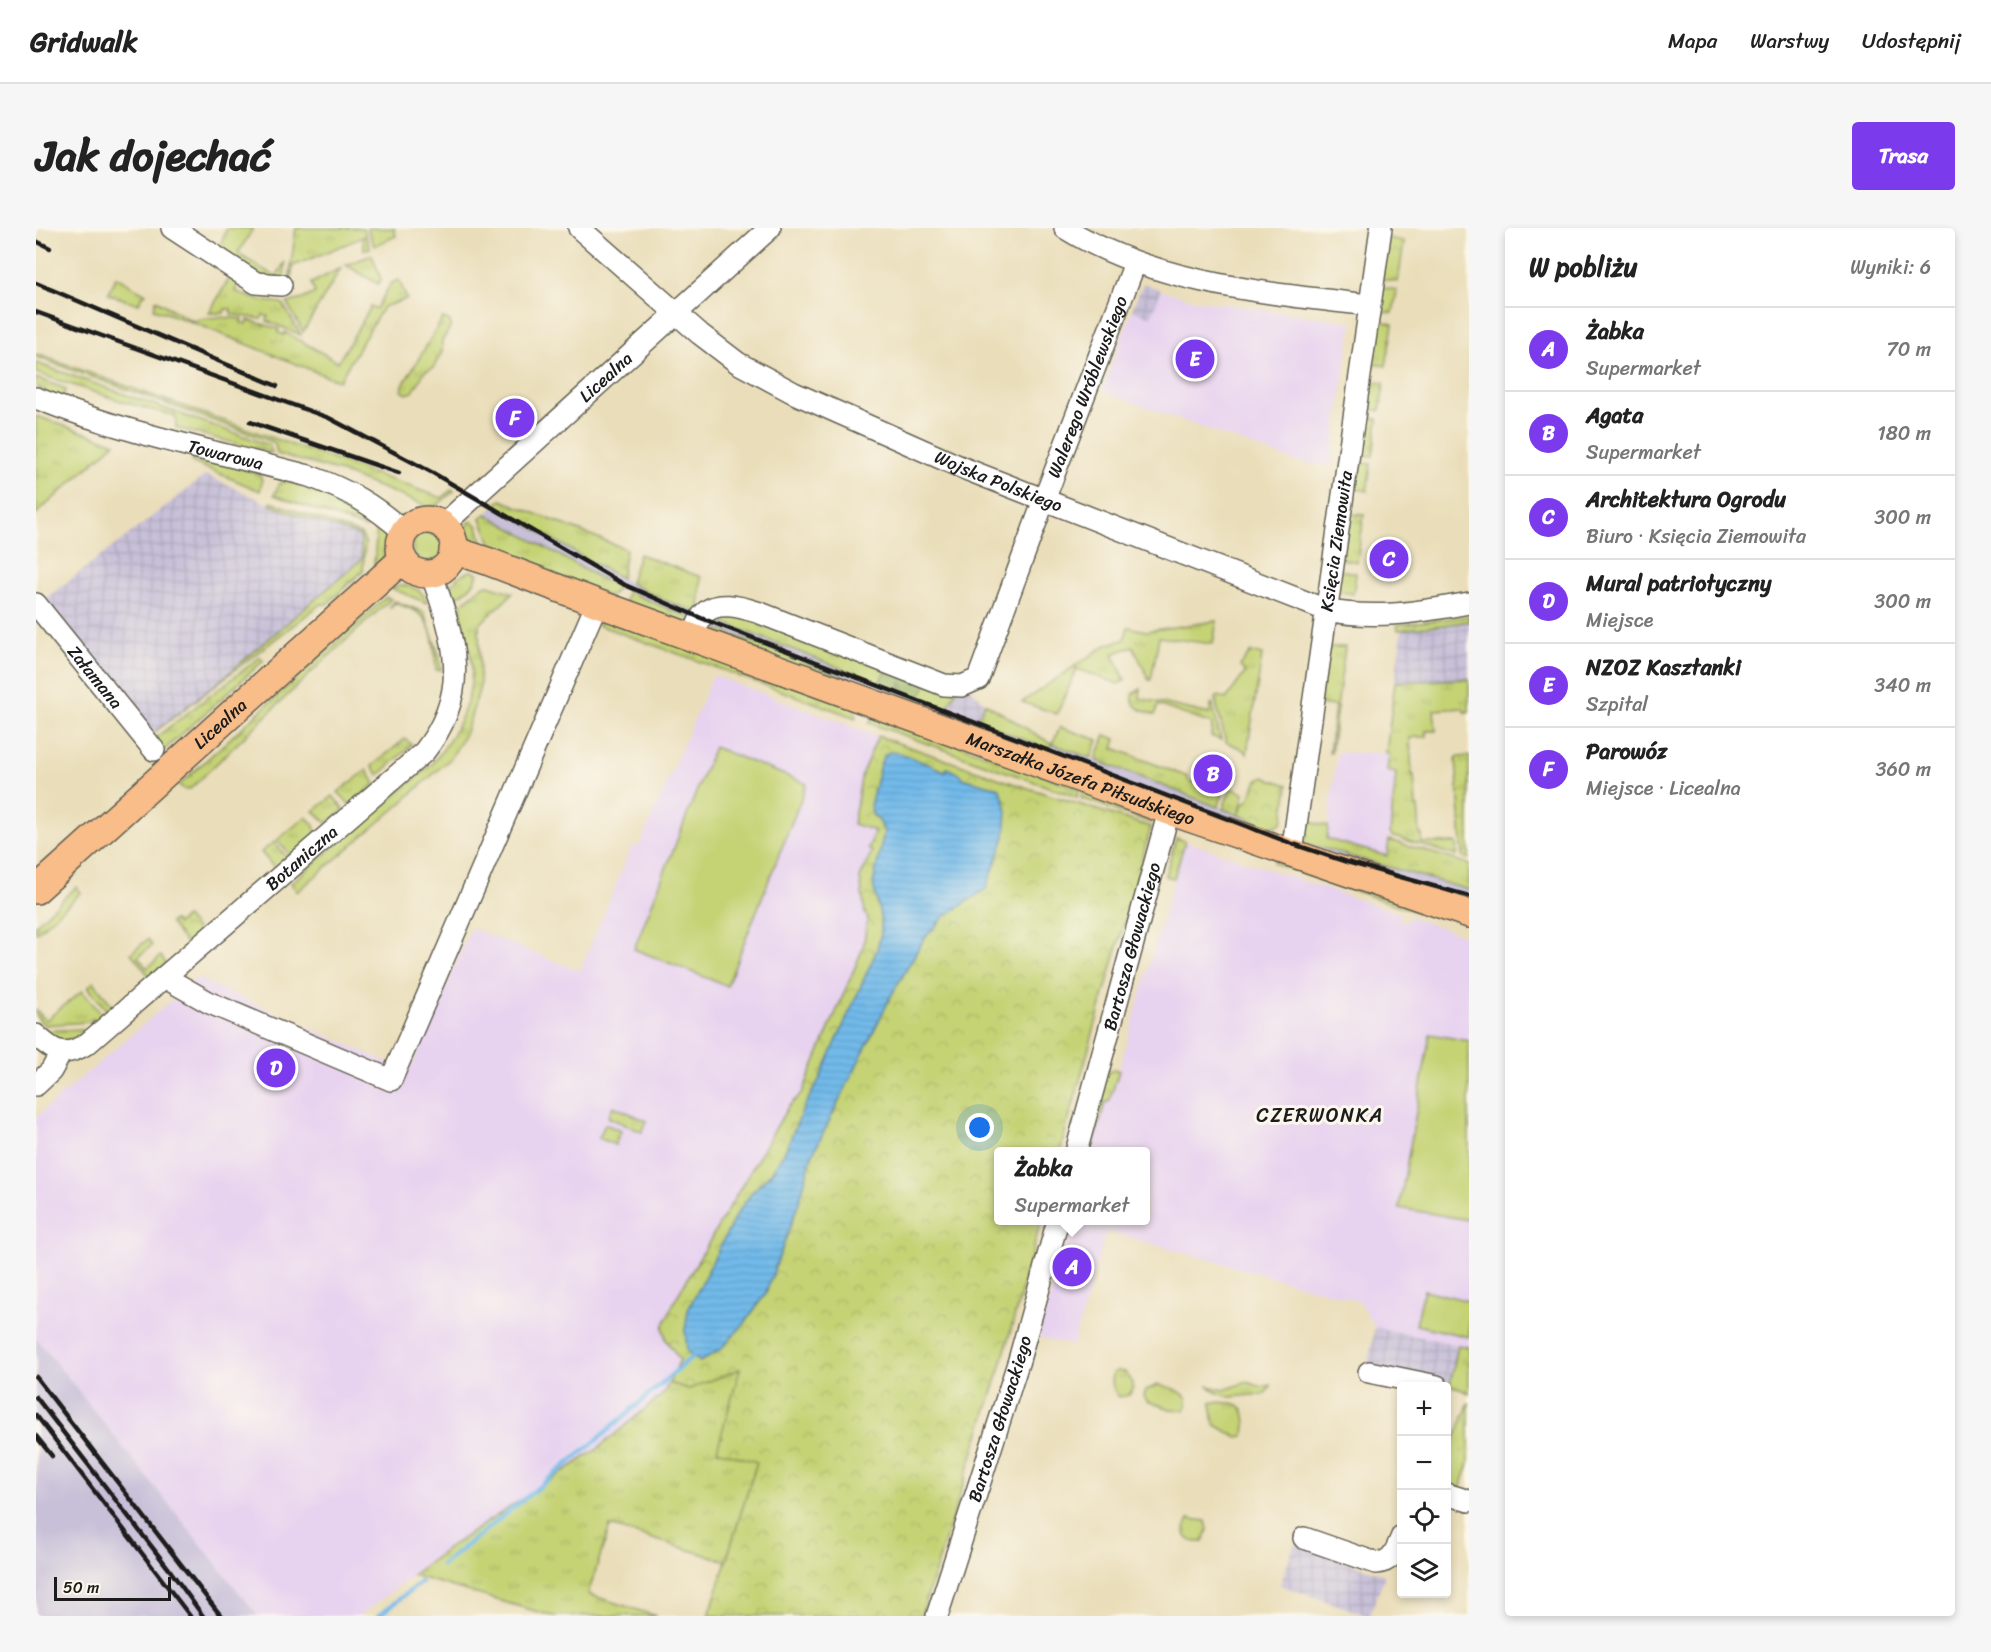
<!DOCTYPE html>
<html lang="pl">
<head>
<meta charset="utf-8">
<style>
  :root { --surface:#fff; --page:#f6f6f6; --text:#222; --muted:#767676; --line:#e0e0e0; --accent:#7c3aed }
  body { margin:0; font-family:Sriracha,sans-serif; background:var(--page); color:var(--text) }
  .controls { position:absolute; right:18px; bottom:18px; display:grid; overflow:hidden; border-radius:6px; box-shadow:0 3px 9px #0003 }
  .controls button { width:54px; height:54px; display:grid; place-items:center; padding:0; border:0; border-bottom:2px solid var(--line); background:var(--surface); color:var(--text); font:30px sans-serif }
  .scale { position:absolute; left:18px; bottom:15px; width:117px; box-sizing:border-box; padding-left:6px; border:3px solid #1c1c1c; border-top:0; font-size:16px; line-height:21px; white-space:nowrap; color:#1c1c1c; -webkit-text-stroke:4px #fbf7ec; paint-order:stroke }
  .you { position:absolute; left:944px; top:900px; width:21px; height:21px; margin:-15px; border:4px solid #fff; border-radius:50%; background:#1a73e8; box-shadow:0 0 0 9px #1a73e833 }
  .badge { display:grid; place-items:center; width:39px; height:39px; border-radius:50%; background:var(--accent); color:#fff; font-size:20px; font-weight:700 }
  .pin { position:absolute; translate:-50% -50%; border:3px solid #fff; box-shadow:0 2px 6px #0006 }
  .popup { position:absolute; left:958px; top:919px; width:156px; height:78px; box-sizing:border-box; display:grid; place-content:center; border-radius:6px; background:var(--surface); filter:drop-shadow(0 2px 4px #0005); font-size:20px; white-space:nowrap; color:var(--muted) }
  .popup b { font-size:22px; color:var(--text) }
  .popup::after { content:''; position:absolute; left:50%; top:100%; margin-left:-12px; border:12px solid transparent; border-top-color:var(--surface) }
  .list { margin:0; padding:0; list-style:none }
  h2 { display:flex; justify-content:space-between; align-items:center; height:78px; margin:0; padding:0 24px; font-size:26px }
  h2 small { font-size:20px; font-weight:400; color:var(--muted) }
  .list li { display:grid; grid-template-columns:39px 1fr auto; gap:18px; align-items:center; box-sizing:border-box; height:84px; padding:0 24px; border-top:2px solid var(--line) }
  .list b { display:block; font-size:22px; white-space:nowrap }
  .list p { margin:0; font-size:20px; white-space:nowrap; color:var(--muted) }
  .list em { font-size:20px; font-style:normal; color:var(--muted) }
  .icon { flex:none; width:33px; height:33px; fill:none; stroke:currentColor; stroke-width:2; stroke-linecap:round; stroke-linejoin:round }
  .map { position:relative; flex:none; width:1433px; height:1388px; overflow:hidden; border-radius:6px }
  header { display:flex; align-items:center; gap:36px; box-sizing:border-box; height:84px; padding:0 30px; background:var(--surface); border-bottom:2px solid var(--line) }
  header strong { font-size:28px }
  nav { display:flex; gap:33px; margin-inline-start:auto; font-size:21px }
  .intro { display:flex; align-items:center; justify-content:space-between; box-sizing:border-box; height:144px; padding:0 36px }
  h1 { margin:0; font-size:42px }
  .button { padding:15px 27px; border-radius:6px; background:var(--accent); color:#fff; font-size:21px; font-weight:700 }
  main { display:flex; gap:36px; padding:0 36px }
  aside { flex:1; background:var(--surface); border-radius:6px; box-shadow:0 3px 9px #0003 }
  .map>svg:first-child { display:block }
  .built { fill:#e7d2ef }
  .industrial { fill:url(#industrial-grid) }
  .railway { fill:#c8bfd8 }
  .grass { fill:url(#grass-tufts); stroke:#707848; stroke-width:1.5 }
  .forest { fill:url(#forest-firs); stroke:#5c6841; stroke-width:1.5 }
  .park { fill:url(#park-crowns); stroke:#707848; stroke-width:1.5 }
  .garden { fill:#c5d375; stroke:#707848; stroke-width:1.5 }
  .water { fill:url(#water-rules); stroke:#476b83; stroke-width:1.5 }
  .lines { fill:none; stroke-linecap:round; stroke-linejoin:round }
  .stream { stroke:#72baea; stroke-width:4.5 }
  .minor-casing { stroke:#646053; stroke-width:24 }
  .major-casing { stroke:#646053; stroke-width:30 }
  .minor { stroke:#fff; stroke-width:21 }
  .major { stroke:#f8bd89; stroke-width:27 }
  .rail { stroke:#1c1c1c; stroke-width:4.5 }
  .labels { text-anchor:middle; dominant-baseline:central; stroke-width:6; stroke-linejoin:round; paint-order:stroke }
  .street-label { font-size:18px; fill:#1c1c1c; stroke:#fbf7ec }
  .neighbourhood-label { font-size:20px; letter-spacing:1.5px; fill:#1c1c1c; stroke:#fbf7ec }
</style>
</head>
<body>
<header>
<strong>Gridwalk</strong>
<nav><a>Mapa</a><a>Warstwy</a><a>Udostępnij</a></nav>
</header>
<div class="intro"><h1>Jak dojechać</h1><a class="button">Trasa</a></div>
<main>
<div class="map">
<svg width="1433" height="1388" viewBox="0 0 1433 1388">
  <defs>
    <pattern id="industrial-grid" width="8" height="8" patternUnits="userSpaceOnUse" patternTransform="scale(1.5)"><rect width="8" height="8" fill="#c8bfd8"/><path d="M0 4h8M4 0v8" fill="none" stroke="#aba4b9"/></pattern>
    <pattern id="grass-tufts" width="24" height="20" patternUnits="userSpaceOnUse" patternTransform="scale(1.5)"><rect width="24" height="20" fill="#c5d375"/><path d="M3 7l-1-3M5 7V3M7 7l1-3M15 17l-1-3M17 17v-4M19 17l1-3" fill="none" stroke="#a9b565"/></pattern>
    <pattern id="forest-firs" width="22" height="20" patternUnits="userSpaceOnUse" patternTransform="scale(1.5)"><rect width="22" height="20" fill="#9cb566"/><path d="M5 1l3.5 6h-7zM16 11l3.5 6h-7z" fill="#7e9253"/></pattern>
    <pattern id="park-crowns" width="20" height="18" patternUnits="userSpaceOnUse" patternTransform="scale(1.5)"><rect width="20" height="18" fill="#c5d375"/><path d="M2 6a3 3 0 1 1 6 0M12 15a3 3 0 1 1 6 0" fill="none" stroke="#a9b565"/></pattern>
    <pattern id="water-rules" width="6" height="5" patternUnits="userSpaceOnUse" patternTransform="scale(1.5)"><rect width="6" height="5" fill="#72baea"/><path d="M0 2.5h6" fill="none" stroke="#629fc8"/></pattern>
  </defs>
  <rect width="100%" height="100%" fill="#fbf7ec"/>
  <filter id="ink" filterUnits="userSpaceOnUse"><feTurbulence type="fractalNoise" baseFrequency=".0167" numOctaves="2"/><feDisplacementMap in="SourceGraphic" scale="12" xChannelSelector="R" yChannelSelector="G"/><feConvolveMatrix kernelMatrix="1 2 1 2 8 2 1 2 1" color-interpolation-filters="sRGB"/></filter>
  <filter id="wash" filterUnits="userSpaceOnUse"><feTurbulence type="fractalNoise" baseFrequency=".008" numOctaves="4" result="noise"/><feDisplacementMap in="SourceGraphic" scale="24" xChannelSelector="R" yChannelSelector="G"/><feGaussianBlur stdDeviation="1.35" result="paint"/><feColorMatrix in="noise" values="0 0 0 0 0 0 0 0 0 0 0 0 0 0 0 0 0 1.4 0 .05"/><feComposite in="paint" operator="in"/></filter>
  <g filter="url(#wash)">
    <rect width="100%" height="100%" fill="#eadeba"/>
    <g class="built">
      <polygon points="1125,62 1159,72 1316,94 1295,238 1258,233 1066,163 1096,82 1115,88"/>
      <polygon points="677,447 842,508 826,545 817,596 839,603 832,620 836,622 824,650 832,689 827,720 766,866 751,879 639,1072 627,1099 630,1112 644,1132 628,1165 560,1222 418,1316 323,1388 222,1388 0,1110 0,889 161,750 351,834 376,837 435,700 544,743 596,618 603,619"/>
      <polygon points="1301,525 1353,525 1360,544 1351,629 1291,611"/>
      <polygon points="1149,613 1365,686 1363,691 1371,694 1374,689 1433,709 1433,1119 1339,1099 1323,1073 1070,1003 1037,1118 1002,1109 1037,993 1110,992 1110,924 1056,923 1069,873 1074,873"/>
    </g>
    <g class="industrial">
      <polygon points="1107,55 1125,62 1115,89 1096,82"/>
      <polygon points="170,247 244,281 324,308 326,331 181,455 116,506 8,372"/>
      <polygon points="1433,393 1433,451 1359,454 1366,402"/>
      <polygon points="934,460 949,475 941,493 910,481 921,461"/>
      <polygon points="1339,1099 1422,1117 1414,1157 1331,1140"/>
      <polygon points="1259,1315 1349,1347 1333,1388 1244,1357"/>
    </g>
    <g class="railway">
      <polygon points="459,277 553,333 627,372 1014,522 1016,516 1241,601 1238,612 629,381 560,348 450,286"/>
      <polygon points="1268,615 1433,662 1433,672 1266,623"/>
      <polygon points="0,1110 222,1388 0,1388"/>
    </g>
    <g class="grass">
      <polygon points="191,0 217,0 202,26 240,49 249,34 248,52 231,51 183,21"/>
      <polygon points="260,0 327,0 334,20 328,22 327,9 257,38 255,52 253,52"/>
      <polygon points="331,0 358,0 360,8 338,18"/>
      <polygon points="1350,10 1368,13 1362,54 1345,51"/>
      <polygon points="336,27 345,51 342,56 310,37"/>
      <polygon points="305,40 267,104 251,75 267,71 279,65 275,55"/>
      <path d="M 197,44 L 205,51 L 199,63 C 215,71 228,74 246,75 L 265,107 L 231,93 L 232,88 L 227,87 L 225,91 L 195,86 L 195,81 L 189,81 L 188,85 L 173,85 Z"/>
      <polygon points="80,49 110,66 105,69 103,76 72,66"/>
      <path d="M 363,52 L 371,71 L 347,79 L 303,153 L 153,93 L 118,81 L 120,72 L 156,93 C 173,88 188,89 206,91 L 205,95 L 211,96 L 212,92 L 243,101 L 242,105 L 248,107 L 249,104 L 302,134 L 335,79 L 340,81 L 355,55 Z"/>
      <polygon points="1344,59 1361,62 1357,85 1341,83"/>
      <polygon points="407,90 414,93 415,98 406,113 406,124 397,140 389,143 377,164 371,166 366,163 367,157"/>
      <polygon points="1339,92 1357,96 1350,138 1333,135"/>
      <polygon points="0,126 406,270 416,261 418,263 400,278 393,279 305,244 241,226 239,216 235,213 0,129"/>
      <polygon points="0,135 233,217 236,225 140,200 140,188 91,175 0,145"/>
      <polygon points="0,150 30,161 27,169 21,171 0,159"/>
      <polygon points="1330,152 1348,155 1344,183 1326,180"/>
      <polygon points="0,188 79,215 0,286"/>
      <polygon points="1325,188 1342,191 1337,228 1320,226"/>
      <polygon points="158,227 224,246 226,253 224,263 156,234"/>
      <polygon points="1319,234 1335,236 1331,263 1314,260"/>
      <polygon points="251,253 290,264 333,288 330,300 238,267 244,255"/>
      <polygon points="465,272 590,321 585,350 553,333 459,277"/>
      <polygon points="235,274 325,306 329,314 327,343 291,376 285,376 116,506 181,455 326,331 324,308 244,281 234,277"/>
      <polygon points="450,286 560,348 583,359 573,369 458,323 445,290"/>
      <polygon points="1311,286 1328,287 1321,334 1304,331"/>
      <path d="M 433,294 L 436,294 L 442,298 L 448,320 C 434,316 427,310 433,294 Z"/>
      <path d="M 341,295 C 357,310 354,326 338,340 Z"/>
      <polygon points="603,326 665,349 663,385 627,372 594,355"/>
      <polygon points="1303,342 1320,345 1317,366 1300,363"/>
      <path d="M 435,343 L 442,345 C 439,357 428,367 415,370 C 413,355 420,347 435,343 Z"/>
      <path d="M 365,357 C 377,358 388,363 391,375 L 354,360 Z"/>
      <path d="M 452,357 L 477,365 L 443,397 L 444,459 L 430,504 L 415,530 L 362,578 L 261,664 L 255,655 L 395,537 C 420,507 440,471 435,431 C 432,412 424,394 425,376 L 447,358 Z"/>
      <polygon points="591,363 659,392 650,397 589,375"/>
      <polygon points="350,369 355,371 283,437 154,561 149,562 143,557"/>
      <path d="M 359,373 L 388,384 L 403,427 L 405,442 L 400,442 C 399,424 398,394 381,384 C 375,380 366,378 359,375 L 353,380 Z"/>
      <polygon points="698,383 851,441 843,455 675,390"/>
      <polygon points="1433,388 1433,393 1409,397 1362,402 1361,397"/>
      <polygon points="566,390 819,479 820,490 562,397"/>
      <polygon points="1181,393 1177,416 1123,409 1115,452 1113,452 1097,418 1077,426 1089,452 1082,456 1041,441 1039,438 1072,416 1088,412 1092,399 1110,403"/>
      <polygon points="667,395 948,503 666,404"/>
      <polygon points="1292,419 1309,419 1295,525 1293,525 1299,478 1283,476"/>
      <polygon points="1215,424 1226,427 1211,525 1206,521 1190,514 1179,471 1182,468 1190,471 1209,445 1204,438"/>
      <polygon points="224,429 227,433 126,524 114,514"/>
      <polygon points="1433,451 1433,484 1428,484 1428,480 1398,482 1400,503 1390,503 1391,508 1374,510 1376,547 1378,547 1380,579 1382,579 1384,607 1386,607 1386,615 1421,615 1421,628 1356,608 1354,605 1360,545 1351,543 1353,526 1350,525 1359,454"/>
      <polygon points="891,456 921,461 910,481 883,471"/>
      <path d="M 1105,461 L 1104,470 L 1173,486 L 1176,475 L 1185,512 L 1175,508 L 1176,496 L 1122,477 L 1119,487 C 1107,482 1092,480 1098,465 Z"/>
      <polygon points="949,475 1016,516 1014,522 941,493"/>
      <polygon points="840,486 1044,561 1041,569 833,495"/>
      <polygon points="1069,507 1080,511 1077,520 1152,549 1152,552 1187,566 1182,579 1060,532"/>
      <polygon points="369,511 376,517 343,547 336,538"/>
      <polygon points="1433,528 1433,631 1427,629 1420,531 1422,529"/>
      <polygon points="331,542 339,556 314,577 302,564"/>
      <polygon points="1195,560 1208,565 1203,587 1187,581"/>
      <polygon points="1048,562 1115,589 1116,595 1045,570"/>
      <polygon points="297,568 308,582 291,595 278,583"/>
      <polygon points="270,589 277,596 281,607 255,628 241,612"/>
      <polygon points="1268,593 1292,598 1291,611 1351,628 1353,612 1433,636 1433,662 1268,615"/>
      <polygon points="1140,610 1149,613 1138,650 1129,648"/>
      <polygon points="238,614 252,631 240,642 225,624"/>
      <polygon points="1239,631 1383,680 1381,684 1238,635"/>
      <polygon points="40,659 45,665 0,705 0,696"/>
      <polygon points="150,689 164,706 151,717 134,695 137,692 141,696"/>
      <polygon points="112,711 116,717 102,729 111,740 125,728 130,736 114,749 95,725"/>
      <polygon points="58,754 78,780 72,784 52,759"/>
      <polygon points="46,763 68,789 61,794 57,791 51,794 8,797 0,788 0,782 10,792"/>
      <path d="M 46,801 L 49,805 C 30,816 25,815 6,803 Z"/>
      <polygon points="1078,841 1083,843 1073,874 1069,874 1056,923 1047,924 1068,847"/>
      <polygon points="577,878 611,893 606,904 572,889"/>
      <polygon points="569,896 585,903 579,917 563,910"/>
      <polygon points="1422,1117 1433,1119 1433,1165 1414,1157"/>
      <polygon points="704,1140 721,1234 690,1333 574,1298 552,1366 620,1388 516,1388 376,1347 418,1316 560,1222 628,1165 633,1155 653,1161"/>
      <path d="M 1081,1143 L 1089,1144 L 1096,1154 L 1097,1160 L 1093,1167 L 1083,1169 C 1076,1162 1075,1155 1077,1146 Z"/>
      <polygon points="1211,1154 1226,1159 1235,1157 1234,1160 1228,1166 1194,1169 1179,1164 1173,1158 1188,1162"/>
      <path d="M 1122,1157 C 1134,1159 1143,1161 1151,1170 L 1151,1178 L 1148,1182 L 1137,1182 L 1111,1173 L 1108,1168 L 1110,1162 Z"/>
      <path d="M 1175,1174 C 1188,1175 1207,1171 1209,1188 C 1210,1195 1211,1201 1208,1208 L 1200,1209 L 1178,1196 Z"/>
      <polygon points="1433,1174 1433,1236 1424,1261 1412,1255 1410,1233"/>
    </g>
    <polygon class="forest" points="851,441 891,456 883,471 843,455"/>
    <g class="park">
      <polygon points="842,508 973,554 1115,599 1024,923 962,924 962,992 1005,993 964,1141 885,1388 673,1388 721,1234 681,1222 704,1141 653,1161 633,1155 644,1132 630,1112 627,1099 639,1072 752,879 766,865 827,720 832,689 829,686 824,650 836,623 832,621 839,603 817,596 826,545"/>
      <polygon points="1228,549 1252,557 1247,592 1243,597 1233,599 1203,587 1207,576 1213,571 1220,554"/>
      <path d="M 1153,1291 L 1170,1293 L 1172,1302 L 1167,1314 C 1151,1315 1144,1307 1153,1291 Z"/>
    </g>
    <g class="garden">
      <circle cx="392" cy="319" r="15"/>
      <polygon points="1039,438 1041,441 1021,486 986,474"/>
      <polygon points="1024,499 1062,512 1055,530 1016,516"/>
      <polygon points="678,519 771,556 691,758 598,721"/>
      <polygon points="1394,806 1433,813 1433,992 1363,980"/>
      <polygon points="1388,1062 1433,1073 1433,1109 1380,1097"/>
    </g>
    <polygon class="water" points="853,524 864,525 909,543 911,540 924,546 929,551 963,560 968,571 971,583 969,609 950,661 908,689 888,711 855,768 776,928 764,971 730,1065 709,1095 685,1121 664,1134 651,1123 649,1102 652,1082 699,989 716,964 736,944 750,921 768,879 783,852 840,724 845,706 845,692 837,656 848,604 844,594 837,587 834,578 844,537 848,528"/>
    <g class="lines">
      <g class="stream">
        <polyline points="406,1337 555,1217 657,1128"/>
        <polyline points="342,1388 385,1354"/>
      </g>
    </g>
  </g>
  <g filter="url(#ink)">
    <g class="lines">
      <g class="minor-casing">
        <g id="minor">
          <polyline points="136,0 220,55 245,57"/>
          <path id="s1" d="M 543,0 L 664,106 L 702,135 L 758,165 L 927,240 L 1290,382 C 1338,392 1385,384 1433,375"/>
          <path d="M 1029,0 C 1119,56 1230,65 1333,77"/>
          <path id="s2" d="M 0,170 C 88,205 182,224 273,248 C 312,262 338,277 368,304"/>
          <path id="s3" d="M 407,297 L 734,0"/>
          <path id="s4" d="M 0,376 L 118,522"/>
          <path id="s5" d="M 657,409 C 660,403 662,393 666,388 C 679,370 708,380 724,385 L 908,457 L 926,458 L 942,451 L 1008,272 L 1099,35"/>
          <path id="s6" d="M 1256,625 L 1345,0"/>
          <polyline points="128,749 174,775 355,852 561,375"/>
          <path id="s7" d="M 0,807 C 19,825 29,830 52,815 L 388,524 C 436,464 419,411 395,345"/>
          <polyline points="0,857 15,843 25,825"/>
          <path id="s8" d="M 1040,924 L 1133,583"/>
          <polyline points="1333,1144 1401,1158"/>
          <polyline points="1410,1266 1433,1273"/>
          <path d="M 1268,1310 L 1340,1335 C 1357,1334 1360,1322 1366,1308"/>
          <path id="s9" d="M 901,1388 L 983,1132 L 1022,992"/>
        </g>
      </g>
      <g class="major-casing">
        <g id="major">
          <circle cx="391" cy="319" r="27"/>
          <path id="s10" d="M 417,322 L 451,333 L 561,375 L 1133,583 L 1433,686"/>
          <path id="s11" d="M 0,662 L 367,331"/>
        </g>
      </g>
      <use href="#minor" class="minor"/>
      <use href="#major" class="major"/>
      <g class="rail">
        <polyline points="0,13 14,20"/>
        <polyline points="0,55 241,158"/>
        <polyline points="0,84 293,190 397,245 589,357 665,390 1257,616 1311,634 1433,668"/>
        <polyline points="214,194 363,245"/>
        <polyline points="0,1149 185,1388"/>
        <polyline points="0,1169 133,1341 167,1388"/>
        <polyline points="0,1187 154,1388"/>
        <polyline points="0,1208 16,1228"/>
      </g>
    </g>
  </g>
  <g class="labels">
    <g class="street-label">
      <text stroke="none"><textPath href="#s3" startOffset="220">Licealna</textPath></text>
      <text stroke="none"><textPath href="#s5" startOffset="630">Walerego Wróblewskiego</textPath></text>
      <text stroke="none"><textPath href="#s2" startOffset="198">Towarowa</textPath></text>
      <text stroke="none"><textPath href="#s1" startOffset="495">Wojska Polskiego</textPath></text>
      <text stroke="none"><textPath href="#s6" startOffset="315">Księcia Ziemowita</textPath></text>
      <text stroke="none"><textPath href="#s4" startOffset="94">Załamana</textPath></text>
      <text stroke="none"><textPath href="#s11" startOffset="248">Licealna</textPath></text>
      <text stroke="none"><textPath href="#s10" startOffset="668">Marszałka Józefa Piłsudskiego</textPath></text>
      <text stroke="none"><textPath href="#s7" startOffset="342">Botaniczna</textPath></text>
      <text stroke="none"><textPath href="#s8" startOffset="213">Bartosza Głowackiego</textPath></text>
      <text stroke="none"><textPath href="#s9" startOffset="207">Bartosza Głowackiego</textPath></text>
    </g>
    <g class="neighbourhood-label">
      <text x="1284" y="887">CZERWONKA</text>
    </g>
  </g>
</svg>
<div class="controls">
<button>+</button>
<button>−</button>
<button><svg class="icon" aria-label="locate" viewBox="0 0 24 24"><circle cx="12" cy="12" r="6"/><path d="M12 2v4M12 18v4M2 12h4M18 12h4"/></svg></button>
<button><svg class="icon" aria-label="layers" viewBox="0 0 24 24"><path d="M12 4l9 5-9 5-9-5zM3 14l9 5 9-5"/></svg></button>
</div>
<div class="scale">50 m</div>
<div class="you"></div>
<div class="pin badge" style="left:1036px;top:1039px">A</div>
<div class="popup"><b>Żabka</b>Supermarket</div>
<div class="pin badge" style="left:1177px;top:546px">B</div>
<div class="pin badge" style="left:1353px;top:331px">C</div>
<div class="pin badge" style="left:240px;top:840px">D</div>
<div class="pin badge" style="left:1159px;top:131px">E</div>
<div class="pin badge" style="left:479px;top:190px">F</div>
</div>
<aside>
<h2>W pobliżu<small>Wyniki: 6</small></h2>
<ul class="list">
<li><span class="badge">A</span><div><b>Żabka</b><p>Supermarket</p></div><em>70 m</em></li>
<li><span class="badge">B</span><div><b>Agata</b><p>Supermarket</p></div><em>180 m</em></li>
<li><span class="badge">C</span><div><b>Architektura Ogrodu</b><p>Biuro · Księcia Ziemowita</p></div><em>300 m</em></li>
<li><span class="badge">D</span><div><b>Mural patriotyczny</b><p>Miejsce</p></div><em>300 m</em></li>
<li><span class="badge">E</span><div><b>NZOZ Kasztanki</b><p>Szpital</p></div><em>340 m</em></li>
<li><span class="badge">F</span><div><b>Parowóz</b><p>Miejsce · Licealna</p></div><em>360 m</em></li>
</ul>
</aside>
</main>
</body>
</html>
